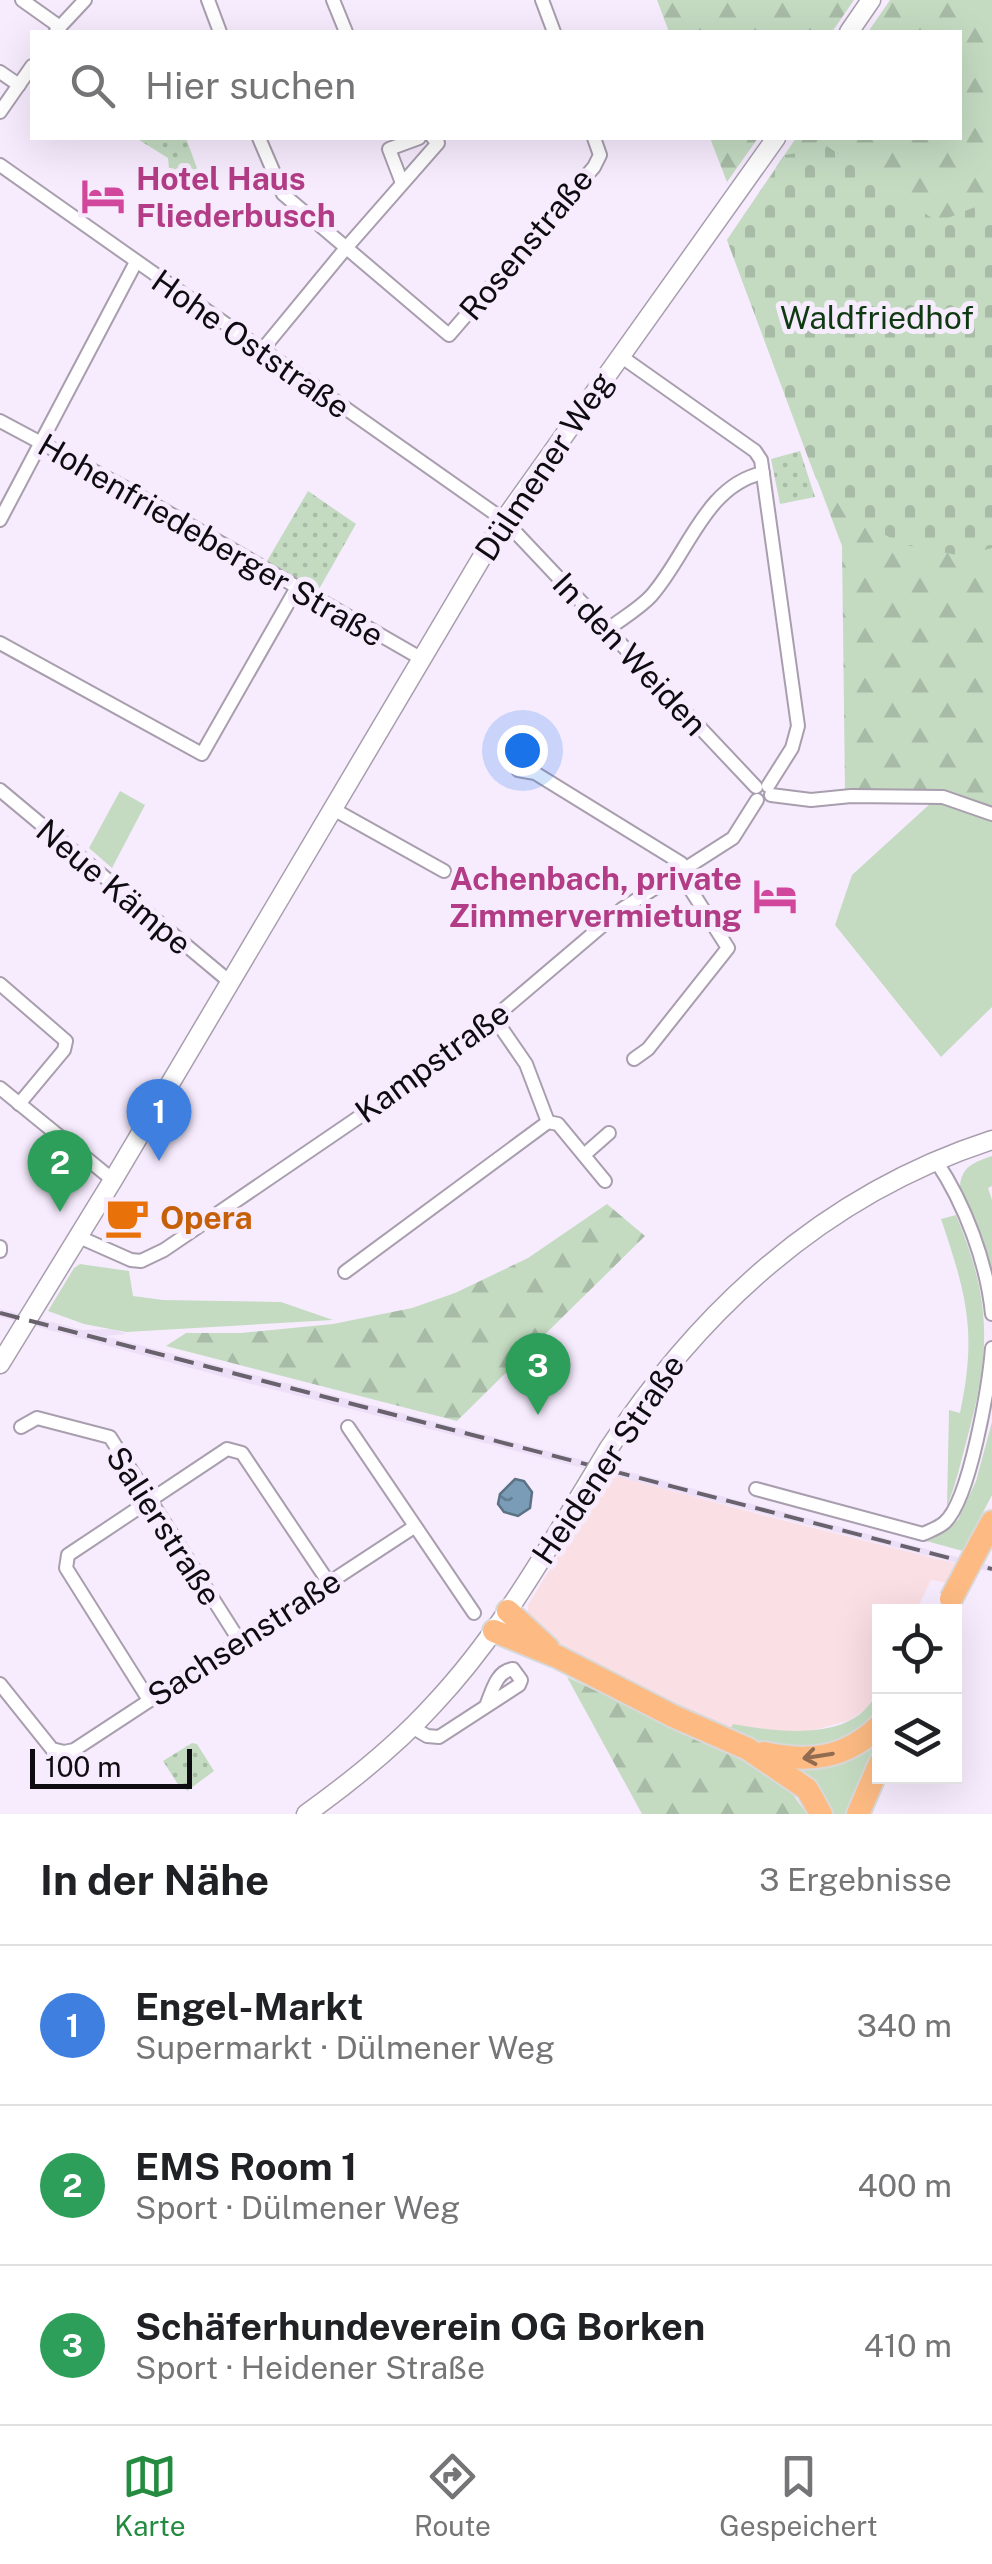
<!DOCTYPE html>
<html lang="de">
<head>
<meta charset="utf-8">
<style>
  :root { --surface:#fff; --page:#f2f2f2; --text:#202124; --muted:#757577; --line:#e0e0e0; --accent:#248b40 }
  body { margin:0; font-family:"Public Sans",sans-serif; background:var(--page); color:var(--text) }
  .controls { position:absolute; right:30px; bottom:30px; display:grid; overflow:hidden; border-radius:0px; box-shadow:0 10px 40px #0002 }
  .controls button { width:90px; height:90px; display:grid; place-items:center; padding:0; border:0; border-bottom:2px solid var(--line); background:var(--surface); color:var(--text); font:50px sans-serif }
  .scale { position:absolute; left:30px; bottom:25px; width:162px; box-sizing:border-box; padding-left:10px; border:5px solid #0f0c11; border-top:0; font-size:28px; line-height:35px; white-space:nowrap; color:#0f0c11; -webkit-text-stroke:8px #f7ecfe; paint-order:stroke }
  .you { position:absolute; left:522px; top:750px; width:35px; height:35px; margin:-25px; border:8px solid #fff; border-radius:50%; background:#1a73e8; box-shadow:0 0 0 15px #1a73e833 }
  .badge { display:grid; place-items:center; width:65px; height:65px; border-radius:50%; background:var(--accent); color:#fff; font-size:32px; font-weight:700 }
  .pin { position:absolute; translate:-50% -82px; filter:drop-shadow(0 2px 5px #0008) }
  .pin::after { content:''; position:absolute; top:52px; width:35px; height:30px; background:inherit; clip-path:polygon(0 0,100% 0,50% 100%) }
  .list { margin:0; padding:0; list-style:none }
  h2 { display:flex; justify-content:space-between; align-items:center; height:130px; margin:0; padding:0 40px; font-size:42px }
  h2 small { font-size:32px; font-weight:400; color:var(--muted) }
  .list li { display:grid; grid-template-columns:65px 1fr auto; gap:30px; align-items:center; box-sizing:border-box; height:160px; padding:0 40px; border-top:2px solid var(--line) }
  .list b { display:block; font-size:38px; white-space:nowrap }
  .list p { margin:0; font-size:32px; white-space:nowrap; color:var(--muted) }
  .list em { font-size:32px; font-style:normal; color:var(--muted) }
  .icon { flex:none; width:55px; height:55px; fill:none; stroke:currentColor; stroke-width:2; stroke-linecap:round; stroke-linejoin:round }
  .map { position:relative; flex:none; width:992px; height:1814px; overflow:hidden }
  .search { position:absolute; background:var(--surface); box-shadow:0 10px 40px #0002; left:30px; right:30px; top:30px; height:110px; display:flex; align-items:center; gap:25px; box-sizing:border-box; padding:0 35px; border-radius:0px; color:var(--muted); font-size:38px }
  .sheet { height:610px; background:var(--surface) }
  nav { display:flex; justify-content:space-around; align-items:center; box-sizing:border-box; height:140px; border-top:2px solid var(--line); background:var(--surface); font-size:28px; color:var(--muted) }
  nav a { display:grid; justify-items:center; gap:5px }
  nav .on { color:var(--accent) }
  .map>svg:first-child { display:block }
  .built { fill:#eddff7 }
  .industrial { fill:#fadfe4 }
  .grass { fill:#c4dbc2 }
  .forest { fill:url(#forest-firs) }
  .cemetery { fill:url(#cemetery-stones) }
  .park { fill:url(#park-dots) }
  .water { fill:url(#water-ripples); stroke:#5b7184; stroke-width:2.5 }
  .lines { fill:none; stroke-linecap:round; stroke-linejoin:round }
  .street-casing { stroke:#a89eae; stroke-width:16 }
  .secondary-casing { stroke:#a89eae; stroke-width:21 }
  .highway-casing { stroke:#d9d8d9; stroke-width:26 }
  .street { stroke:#fff; stroke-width:12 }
  .secondary { stroke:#fff; stroke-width:18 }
  .highway { stroke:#fdbb83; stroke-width:22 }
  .rail { stroke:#68626c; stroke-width:4; stroke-dasharray:20 10; stroke-linecap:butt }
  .secondary-bridge-casing { stroke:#a89eae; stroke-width:21; stroke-linecap:butt }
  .highway-bridge-casing { stroke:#d9d8d9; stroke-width:26; stroke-linecap:butt }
  .secondary-bridge { stroke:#fff; stroke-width:18 }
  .highway-bridge { stroke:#fdbb83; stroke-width:22 }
  .oneway { stroke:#926c50 }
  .labels { text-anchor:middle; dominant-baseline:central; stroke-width:10; stroke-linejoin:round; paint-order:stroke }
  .hotel-label { font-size:32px; font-weight:bold; fill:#b23c85; stroke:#f7ecfe; text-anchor:start }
  .street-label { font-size:32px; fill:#0f0c11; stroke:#f7ecfe }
  .park-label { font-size:32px; fill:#0f3a11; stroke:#f7ecfe }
  .food-label { font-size:32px; font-weight:bold; fill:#c56008; stroke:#f7ecfe; text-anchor:start }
</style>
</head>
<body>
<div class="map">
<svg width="992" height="1814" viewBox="0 0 992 1814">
  <defs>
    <pattern id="forest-firs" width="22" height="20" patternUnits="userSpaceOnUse" patternTransform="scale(2.5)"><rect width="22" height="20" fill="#c4dbc2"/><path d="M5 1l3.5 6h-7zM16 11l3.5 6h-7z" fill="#a7bba6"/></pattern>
    <pattern id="cemetery-stones" width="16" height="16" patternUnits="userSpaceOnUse" patternTransform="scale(2.5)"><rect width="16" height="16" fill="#c4dbc2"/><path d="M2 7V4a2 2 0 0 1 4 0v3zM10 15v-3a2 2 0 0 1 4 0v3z" fill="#a7bba6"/></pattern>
    <pattern id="park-dots" width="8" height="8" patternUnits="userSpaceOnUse" patternTransform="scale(2.5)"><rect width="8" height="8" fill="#c4dbc2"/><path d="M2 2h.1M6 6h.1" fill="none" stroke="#a7bba6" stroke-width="1.8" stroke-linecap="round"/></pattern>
    <pattern id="water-ripples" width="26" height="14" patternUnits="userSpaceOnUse" patternTransform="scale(2.5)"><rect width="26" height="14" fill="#7b9cb6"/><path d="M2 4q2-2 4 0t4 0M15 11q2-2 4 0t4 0" fill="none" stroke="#637e93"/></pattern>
  </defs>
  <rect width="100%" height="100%" fill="#f7ecfe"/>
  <polygon class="built" points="0,1309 83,1330 112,1329 127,1334 105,1336 992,1566 992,1572 228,1378 0,1317"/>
  <polygon class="industrial" points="608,1474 782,1520 958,1564 949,1583 931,1580 916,1611 880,1611 879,1686 867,1708 850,1720 800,1734 756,1728 730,1731 633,1687 553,1643 528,1612 528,1605"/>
  <g class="grass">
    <polygon points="120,791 145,805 112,868 89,848"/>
    <polygon points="931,803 957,807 992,821 992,1007 941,1057 835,925 852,875"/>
    <path d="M 992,1156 L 992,1186 L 988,1188 L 992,1200 L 992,1278 L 960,1187 C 961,1166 975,1162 992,1156 Z"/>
    <path d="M 956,1215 C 992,1301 991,1351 967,1439 C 961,1461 956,1485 947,1506 L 949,1410 L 960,1413 C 977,1332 967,1296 941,1219 Z"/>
    <polygon points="80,1264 129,1271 133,1296 163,1300 281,1302 333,1320 126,1332 84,1324 48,1311 74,1268"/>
    <polygon points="992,1422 992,1495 963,1551 926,1541 958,1520 976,1481"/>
    <path d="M 879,1686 L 879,1714 L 849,1740 L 792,1752 L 729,1731 L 733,1724 C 771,1731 840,1741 868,1706 C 873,1701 876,1692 879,1686 Z"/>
    <polygon points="879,1732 879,1744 850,1814 827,1814 790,1764"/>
  </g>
  <g class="forest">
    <polygon points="657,0 854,0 832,32 669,32"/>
    <polygon points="890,0 992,0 992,808 943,790 845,792 842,546 727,240 796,138 960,138 960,32 868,32"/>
    <polygon points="710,138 758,138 727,182"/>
    <polygon points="607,1204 645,1236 457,1421 166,1346 186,1333 241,1333 333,1324 412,1308 455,1293 528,1258"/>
    <polygon points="567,1677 781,1778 807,1814 642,1814"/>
  </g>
  <polygon class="cemetery" points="818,140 942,225 948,218 992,200 992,548 962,556 901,544 861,521 816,479 727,240 785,155 810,151"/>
  <g class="park">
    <polygon points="136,138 186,138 198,171 191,184 169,168 168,158"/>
    <polygon points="800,451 815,497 780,504 771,459"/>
    <polygon points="308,491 356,524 318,591 267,561"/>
    <polygon points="192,1743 197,1744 214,1771 187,1791 183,1784 179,1786 163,1761"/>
  </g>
  <polygon class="water" points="515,1479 524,1481 532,1492 530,1508 518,1516 504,1512 498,1504 500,1494"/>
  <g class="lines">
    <g class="street-casing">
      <g id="street">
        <polyline points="22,0 60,27"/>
        <polyline points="208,0 220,32"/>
        <polyline points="333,0 346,32"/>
        <polyline points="542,0 554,32"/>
        <polyline points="56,31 85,0"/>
        <polyline points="0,72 19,85"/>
        <polyline points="0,112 32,66"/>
        <polyline points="259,138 283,194 449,335 594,167 600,155 594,138"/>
        <polyline points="0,165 504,520 756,787"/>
        <polyline points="402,183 389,149 419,138"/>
        <polyline points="262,350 346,248 438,143 433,138"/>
        <polyline points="619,355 755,451 761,460 798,726 792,748 768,786"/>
        <polyline points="0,421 120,485 422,659"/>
        <polyline points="0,520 136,262"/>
        <path d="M 607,630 C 621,619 639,609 651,596 C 687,556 705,485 763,473"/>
        <polyline points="0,643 202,754 296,589"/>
        <polyline points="518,770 535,773 681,863 686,869"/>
        <polyline points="0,790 230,982"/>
        <polyline points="771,795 811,800 851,796 943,797 992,814"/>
        <polyline points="333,809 444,871"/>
        <polyline points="0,984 66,1041 64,1050 19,1104"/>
        <polyline points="634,1059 648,1049 728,948 680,873"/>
        <polyline points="0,1088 113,1180"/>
        <polyline points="548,1122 558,1124 605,1181"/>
        <polyline points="584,1155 609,1133"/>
        <path d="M 936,1161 C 965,1204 987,1263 992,1314"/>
        <polyline points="79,1237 131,1260 141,1261 164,1250 450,1055 622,909 733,838 757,800"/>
        <polyline points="0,1247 0,1251"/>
        <polyline points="345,1272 548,1122 526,1064 495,1019"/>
        <polyline points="21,1427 37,1418 110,1437 239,1640"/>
        <polyline points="348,1427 474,1613"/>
        <path d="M 756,1489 L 923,1534 C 929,1531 938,1528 944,1523 C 970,1501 989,1384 992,1348"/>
        <polyline points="0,1684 52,1749 64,1752 74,1750 414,1527"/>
        <polyline points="149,1700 66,1568 68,1555 227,1449 242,1453 329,1583"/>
        <path d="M 412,1727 L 427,1736 L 439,1737 L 519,1685 L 521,1680 L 513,1669 C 496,1671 492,1692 486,1706"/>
      </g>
    </g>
    <g class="secondary-casing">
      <g id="secondary">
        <polyline points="849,32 871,0"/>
        <polyline points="0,1364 113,1180 504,520 776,138"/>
        <path d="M 609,1448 C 703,1306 828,1193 992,1140"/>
        <path d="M 306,1814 C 352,1781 396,1746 434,1704 C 496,1638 541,1560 588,1483"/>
      </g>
    </g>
    <g class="highway-casing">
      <g id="highway">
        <polyline points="980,1544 992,1522"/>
        <polyline points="508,1611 548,1648"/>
        <polyline points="494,1631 558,1657 673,1716 748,1749 807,1789 821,1814"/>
        <path d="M 764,1753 C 808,1763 846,1759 880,1725"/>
        <polyline points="858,1814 880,1763"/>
      </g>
    </g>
    <use href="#street" class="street"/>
    <use href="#secondary" class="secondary"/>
    <use href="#highway" class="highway"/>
    <polyline class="rail" points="0,1313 992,1569"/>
    <g class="secondary-bridge-casing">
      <polyline id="secondary-bridge" points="588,1483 609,1448"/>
    </g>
    <g class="highway-bridge-casing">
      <polyline id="highway-bridge" points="951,1599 980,1544"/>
    </g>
    <use href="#secondary-bridge" class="secondary-bridge"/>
    <use href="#highway-bridge" class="highway-bridge"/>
  </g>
  <defs><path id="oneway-shaft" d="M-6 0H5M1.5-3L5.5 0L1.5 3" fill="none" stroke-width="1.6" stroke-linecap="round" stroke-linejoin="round" transform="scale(2.5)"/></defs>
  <use class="oneway" href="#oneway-shaft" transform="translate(818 1756) rotate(171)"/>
  <defs>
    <g id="hotel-bare" transform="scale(3.45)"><path d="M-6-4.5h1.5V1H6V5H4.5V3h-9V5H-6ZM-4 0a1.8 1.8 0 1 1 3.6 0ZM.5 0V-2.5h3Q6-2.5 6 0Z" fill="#d1479c" stroke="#f7ecfe" stroke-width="2.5" paint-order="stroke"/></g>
    <g id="cafe-bare" transform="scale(3.45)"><path d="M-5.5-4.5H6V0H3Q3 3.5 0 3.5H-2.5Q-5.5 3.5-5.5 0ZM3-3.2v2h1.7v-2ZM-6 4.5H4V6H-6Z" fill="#e8710a" stroke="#f7ecfe" stroke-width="2.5" paint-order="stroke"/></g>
  </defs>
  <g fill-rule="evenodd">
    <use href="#hotel-bare" x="103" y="196"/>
    <use href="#hotel-bare" x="775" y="896"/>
    <use href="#cafe-bare" x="127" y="1217"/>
  </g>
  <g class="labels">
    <g class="hotel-label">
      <text x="136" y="178">Hotel Haus<tspan x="136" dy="37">Fliederbusch</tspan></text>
      <text x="742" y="878" text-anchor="end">Achenbach, private<tspan x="742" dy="37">Zimmervermietung</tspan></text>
    </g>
    <g class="street-label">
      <text transform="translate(526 244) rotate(-50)">Rosenstraße</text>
      <text transform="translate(251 344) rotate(35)">Hohe Oststraße</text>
      <text transform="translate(544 466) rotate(-56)">Dülmener Weg</text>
      <text transform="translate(211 540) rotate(30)">Hohenfriedeberger Straße</text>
      <text transform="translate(630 654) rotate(47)">In den Weiden</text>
      <text transform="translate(114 887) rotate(40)">Neue Kämpe</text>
      <text transform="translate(432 1062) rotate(-36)">Kampstraße</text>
      <text transform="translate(608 1459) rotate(-56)">Heidener Straße</text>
      <text transform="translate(164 1526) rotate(57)">Salierstraße</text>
      <text transform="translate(244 1638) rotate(-33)">Sachsenstraße</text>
    </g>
    <g class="park-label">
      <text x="877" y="317">Waldfriedhof</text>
    </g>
    <g class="food-label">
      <text x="160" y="1217">Opera</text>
    </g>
  </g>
</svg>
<div class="controls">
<button><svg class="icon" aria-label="locate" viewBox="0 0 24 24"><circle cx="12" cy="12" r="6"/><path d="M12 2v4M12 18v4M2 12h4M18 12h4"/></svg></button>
<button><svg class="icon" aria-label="layers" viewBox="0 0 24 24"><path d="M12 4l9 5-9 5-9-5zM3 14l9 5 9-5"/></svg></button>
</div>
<div class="scale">100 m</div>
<div class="you"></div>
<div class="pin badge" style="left:159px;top:1161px;background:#3f7fe0">1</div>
<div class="pin badge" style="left:60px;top:1212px;background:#2e9e5b">2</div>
<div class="pin badge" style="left:538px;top:1415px;background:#2e9e5b">3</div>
<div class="search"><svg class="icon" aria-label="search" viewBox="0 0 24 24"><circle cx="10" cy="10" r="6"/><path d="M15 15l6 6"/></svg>Hier suchen</div>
</div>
<section class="sheet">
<h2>In der Nähe<small>3 Ergebnisse</small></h2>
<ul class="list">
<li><span class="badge" style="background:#3f7fe0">1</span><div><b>Engel-Markt</b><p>Supermarkt · Dülmener Weg</p></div><em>340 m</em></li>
<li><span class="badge" style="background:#2e9e5b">2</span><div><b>EMS Room 1</b><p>Sport · Dülmener Weg</p></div><em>400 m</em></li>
<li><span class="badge" style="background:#2e9e5b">3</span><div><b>Schäferhundeverein OG Borken</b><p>Sport · Heidener Straße</p></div><em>410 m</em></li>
</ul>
</section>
<nav>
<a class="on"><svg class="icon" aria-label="map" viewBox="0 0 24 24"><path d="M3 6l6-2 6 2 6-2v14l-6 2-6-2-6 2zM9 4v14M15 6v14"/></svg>Karte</a>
<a><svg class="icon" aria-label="directions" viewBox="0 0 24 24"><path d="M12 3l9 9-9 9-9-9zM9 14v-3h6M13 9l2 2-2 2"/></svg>Route</a>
<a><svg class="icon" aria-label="saved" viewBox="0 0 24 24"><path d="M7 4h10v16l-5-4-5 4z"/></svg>Gespeichert</a>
</nav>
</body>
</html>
